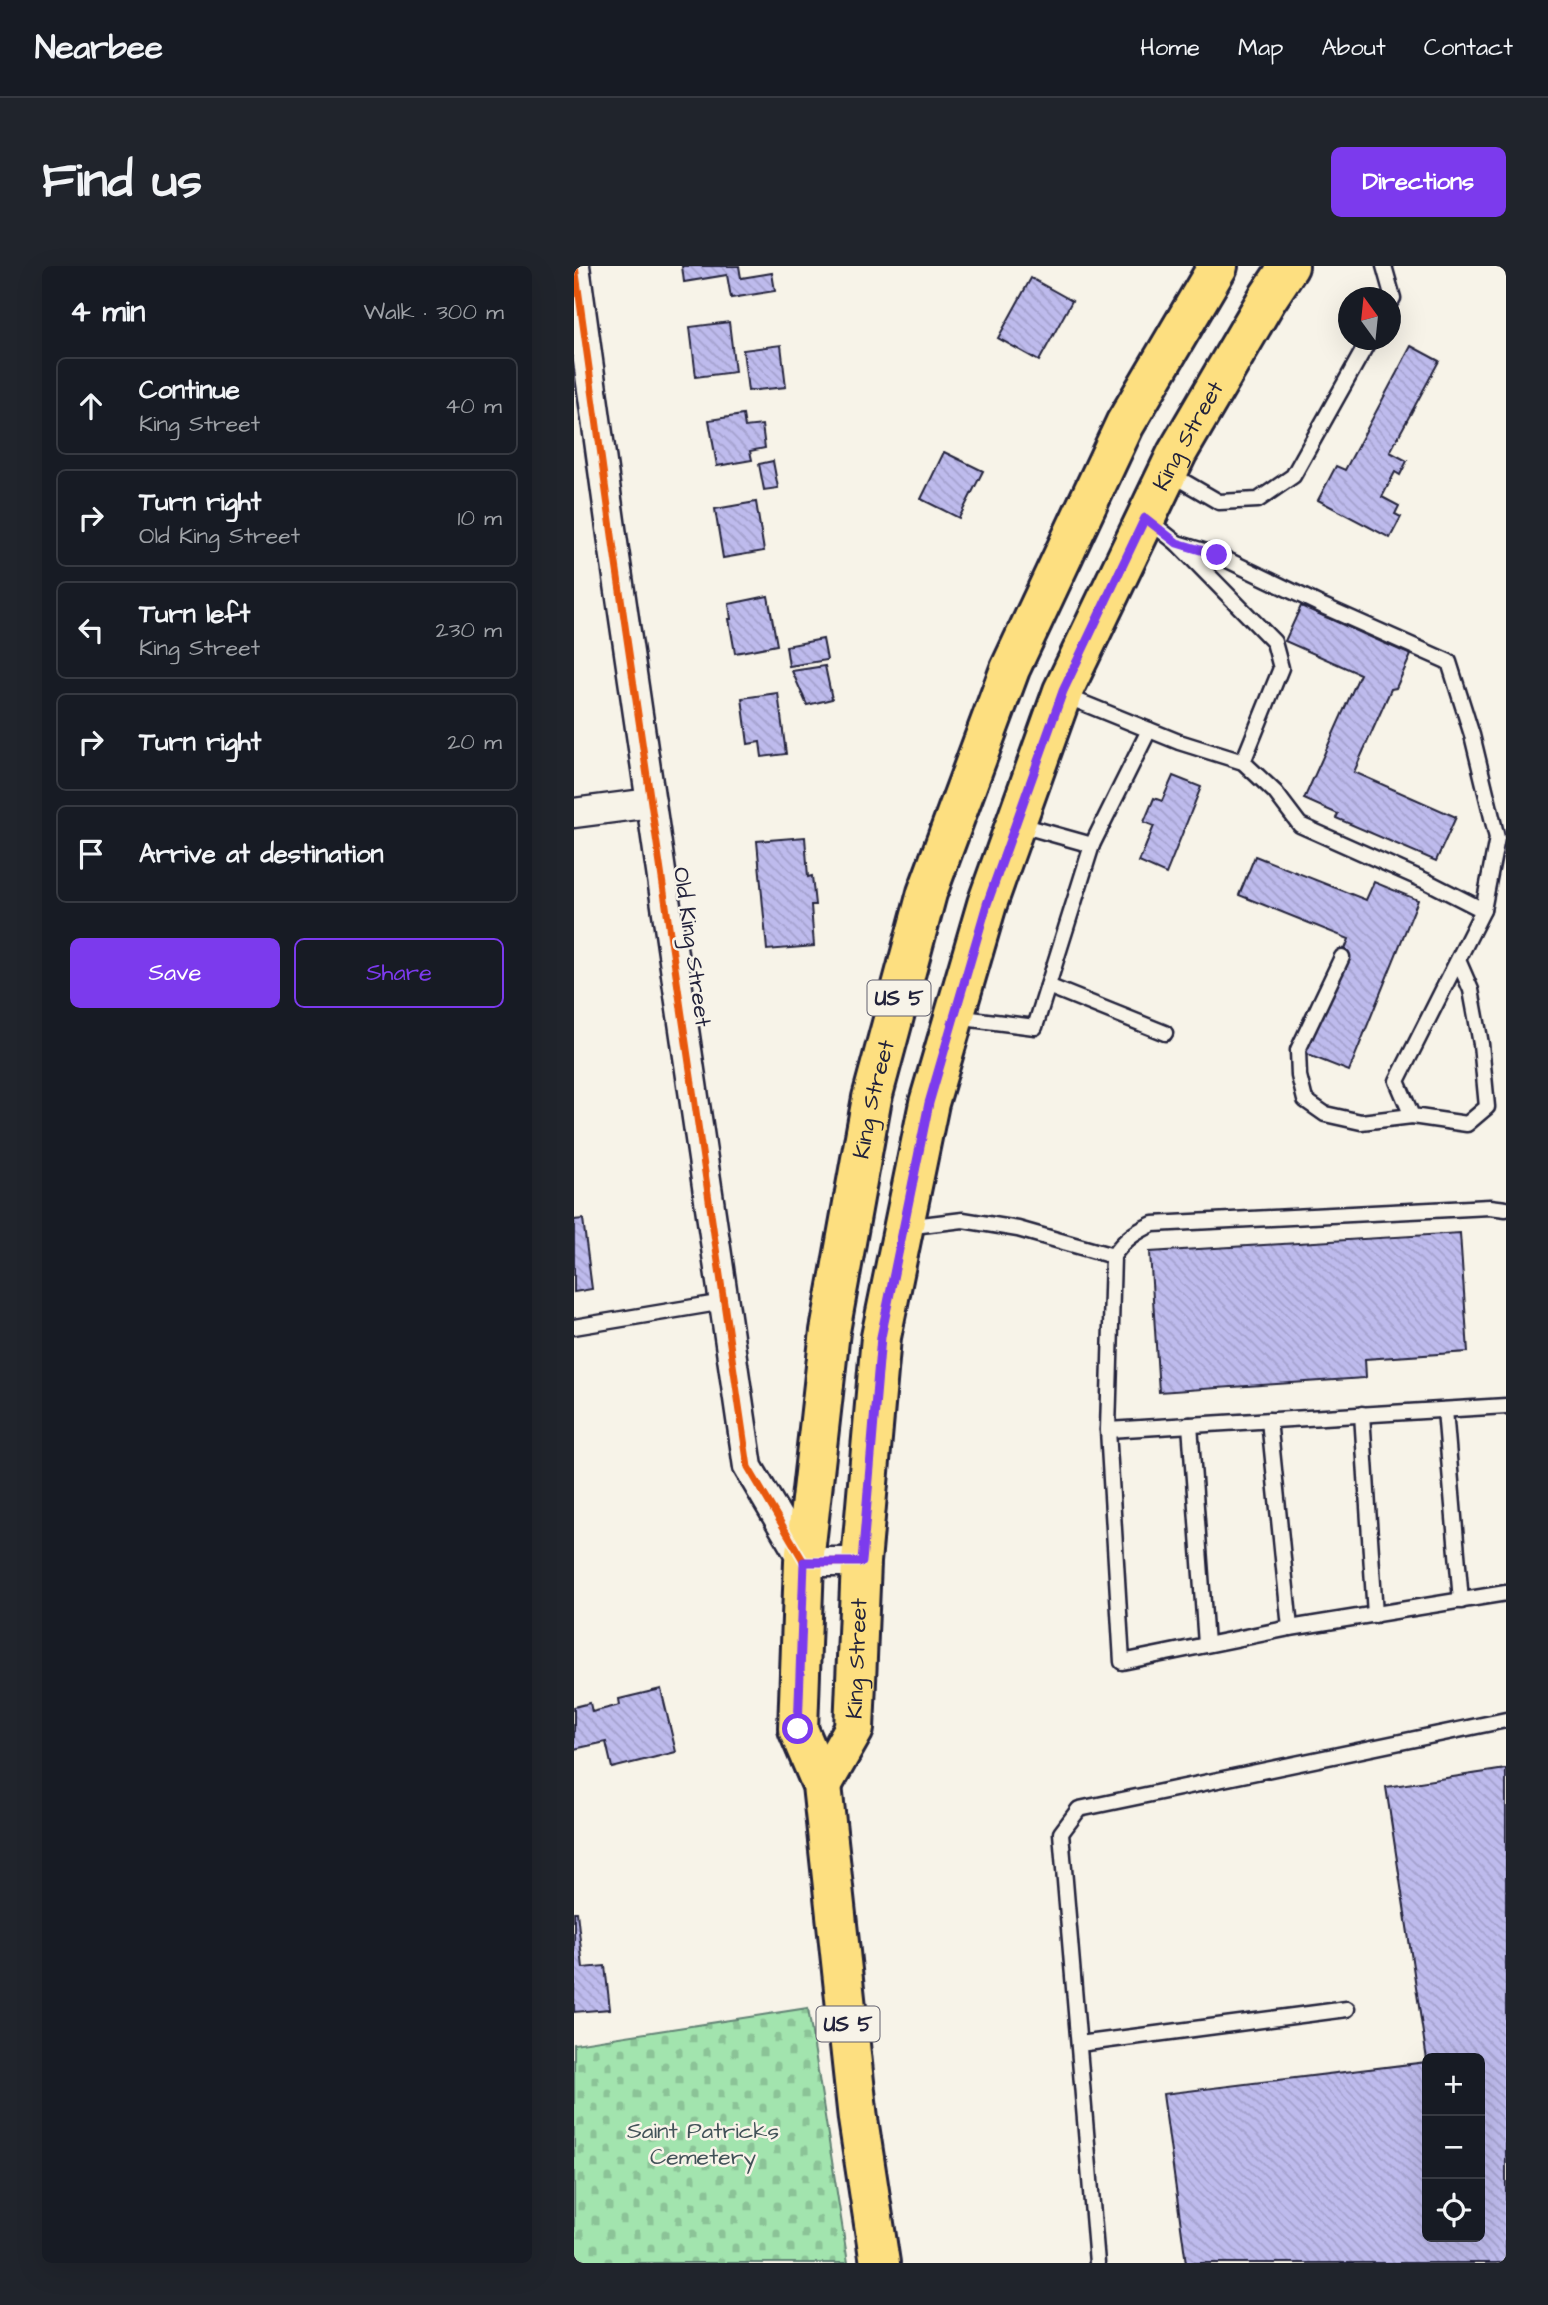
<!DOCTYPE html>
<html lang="en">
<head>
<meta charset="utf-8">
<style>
  :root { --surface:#171b24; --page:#20242c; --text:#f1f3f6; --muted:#9ea1a6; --line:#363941; --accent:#7c3aed }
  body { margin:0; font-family:"Architects Daughter",sans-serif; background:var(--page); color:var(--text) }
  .controls { position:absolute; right:21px; bottom:21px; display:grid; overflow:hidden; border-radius:10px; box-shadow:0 7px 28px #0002 }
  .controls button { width:63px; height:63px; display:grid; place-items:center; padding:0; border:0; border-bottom:2px solid var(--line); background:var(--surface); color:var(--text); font:35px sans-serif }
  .compass { position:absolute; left:764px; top:21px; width:63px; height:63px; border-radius:50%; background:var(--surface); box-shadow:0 7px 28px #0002; rotate:345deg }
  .stop { position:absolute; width:21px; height:21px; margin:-16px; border:5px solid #7c3aed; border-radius:50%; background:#fff }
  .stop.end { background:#7c3aed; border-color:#fff; box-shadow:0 2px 7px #0008 }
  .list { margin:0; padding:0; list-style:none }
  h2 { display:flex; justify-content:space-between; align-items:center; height:91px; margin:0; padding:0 28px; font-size:30px }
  h2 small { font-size:23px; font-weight:400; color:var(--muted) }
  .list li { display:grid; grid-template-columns:46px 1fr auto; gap:21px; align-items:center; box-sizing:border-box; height:98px; margin:0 14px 14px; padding:0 14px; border:2px solid var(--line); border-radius:10px }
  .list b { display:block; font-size:26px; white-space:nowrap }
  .list p { margin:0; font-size:23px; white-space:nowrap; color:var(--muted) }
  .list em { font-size:23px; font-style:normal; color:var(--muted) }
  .actions { display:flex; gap:14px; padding:21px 28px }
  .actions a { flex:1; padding:16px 0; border:2px solid var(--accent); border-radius:10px; text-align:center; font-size:24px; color:var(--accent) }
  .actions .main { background:var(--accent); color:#fff }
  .icon { flex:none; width:38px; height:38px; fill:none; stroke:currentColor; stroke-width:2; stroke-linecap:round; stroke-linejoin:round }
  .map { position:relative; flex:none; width:932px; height:1997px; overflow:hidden; border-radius:10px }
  header { display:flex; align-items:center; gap:42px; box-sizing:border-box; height:98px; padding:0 35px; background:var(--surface); border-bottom:2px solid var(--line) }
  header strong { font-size:33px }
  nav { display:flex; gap:38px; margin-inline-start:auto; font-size:24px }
  .intro { display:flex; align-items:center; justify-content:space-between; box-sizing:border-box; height:168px; padding:0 42px }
  h1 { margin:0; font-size:49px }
  .button { padding:18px 32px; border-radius:10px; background:var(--accent); color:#fff; font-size:24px; font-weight:700 }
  main { display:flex; gap:42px; padding:0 42px }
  aside { flex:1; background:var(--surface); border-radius:10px; box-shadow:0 7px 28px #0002 }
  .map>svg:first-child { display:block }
  .cemetery { fill:url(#cemetery-stones); stroke:#628374; stroke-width:2 }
  .building { fill:url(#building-back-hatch); stroke:#22223b; stroke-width:2 }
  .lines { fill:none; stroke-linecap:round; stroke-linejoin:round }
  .lane-casing { stroke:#22223b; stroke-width:19 }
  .street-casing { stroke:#22223b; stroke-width:33 }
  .primary-casing { stroke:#22223b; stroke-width:44 }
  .lane { stroke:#f7f3e8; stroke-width:14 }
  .street { stroke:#f7f3e8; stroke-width:28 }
  .primary { stroke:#fddf80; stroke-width:38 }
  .cycleway-casing { stroke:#f7f3e8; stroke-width:11 }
  .cycleway { stroke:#e8590c; stroke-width:7 }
  .route { stroke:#7c3aed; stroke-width:9 }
  .labels { text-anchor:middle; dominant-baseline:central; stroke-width:5; stroke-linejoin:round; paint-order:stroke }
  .shield { fill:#f7f3e8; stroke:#62616f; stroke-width:2 }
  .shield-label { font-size:21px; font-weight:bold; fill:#22223b }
  .street-label { font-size:23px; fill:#22223b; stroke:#f7f3e8 }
  .park-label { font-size:23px; fill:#425258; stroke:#f7f3e8 }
</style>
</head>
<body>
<header>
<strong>Nearbee</strong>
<nav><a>Home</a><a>Map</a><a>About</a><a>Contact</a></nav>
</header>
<div class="intro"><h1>Find us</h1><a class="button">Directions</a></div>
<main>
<aside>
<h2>4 min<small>Walk · 300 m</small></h2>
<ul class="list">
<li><svg class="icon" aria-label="ahead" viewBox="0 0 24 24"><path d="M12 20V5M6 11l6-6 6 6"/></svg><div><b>Continue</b><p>King Street</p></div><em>40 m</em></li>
<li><svg class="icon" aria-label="right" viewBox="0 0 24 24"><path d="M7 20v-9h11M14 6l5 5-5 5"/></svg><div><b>Turn right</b><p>Old King Street</p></div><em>10 m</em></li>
<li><svg class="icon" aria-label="left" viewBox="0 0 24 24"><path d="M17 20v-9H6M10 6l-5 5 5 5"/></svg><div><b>Turn left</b><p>King Street</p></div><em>230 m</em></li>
<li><svg class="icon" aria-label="right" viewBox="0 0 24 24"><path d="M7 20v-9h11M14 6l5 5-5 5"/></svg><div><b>Turn right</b></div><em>20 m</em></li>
<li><svg class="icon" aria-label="arrive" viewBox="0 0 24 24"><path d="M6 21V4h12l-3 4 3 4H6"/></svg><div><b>Arrive at destination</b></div></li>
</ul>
<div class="actions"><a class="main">Save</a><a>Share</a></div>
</aside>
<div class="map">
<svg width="932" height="1997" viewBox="0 0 932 1997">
  <defs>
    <pattern id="cemetery-stones" width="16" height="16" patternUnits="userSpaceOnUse" patternTransform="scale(1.75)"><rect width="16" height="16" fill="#a2e4ae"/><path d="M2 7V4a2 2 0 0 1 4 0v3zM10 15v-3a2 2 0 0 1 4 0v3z" fill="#8bc397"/></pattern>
    <pattern id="building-back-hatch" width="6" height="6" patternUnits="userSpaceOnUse" patternTransform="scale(1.75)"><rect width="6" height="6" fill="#bebbed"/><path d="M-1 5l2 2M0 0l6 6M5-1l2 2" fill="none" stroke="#a3a0cc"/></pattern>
  </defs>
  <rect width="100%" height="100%" fill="#f7f3e8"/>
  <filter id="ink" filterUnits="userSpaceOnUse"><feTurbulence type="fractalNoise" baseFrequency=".0143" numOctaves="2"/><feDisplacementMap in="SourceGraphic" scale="14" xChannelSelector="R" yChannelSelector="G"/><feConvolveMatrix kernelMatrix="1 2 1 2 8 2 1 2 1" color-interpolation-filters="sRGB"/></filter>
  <g filter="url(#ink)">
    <polygon class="cemetery" points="234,1742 274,1997 0,1997 0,1778"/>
    <g class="building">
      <polygon points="108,0 165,0 167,12 198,7 201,25 157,32 153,9 110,16"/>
      <polygon points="457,12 498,35 465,95 424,72"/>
      <polygon points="155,56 161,106 122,111 116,61"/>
      <polygon points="207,79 212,121 174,125 169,84"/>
      <polygon points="837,80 865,95 816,186 833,195 826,209 821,206 808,231 825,240 821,248 827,251 816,272 744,234 762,200 771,204"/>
      <polygon points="169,149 171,161 188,159 191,182 176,185 178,194 143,200 135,154"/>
      <polygon points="370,186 409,205 385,252 347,233"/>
      <polygon points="199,195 204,222 190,224 185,198"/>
      <polygon points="182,236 190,285 149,292 141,243"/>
      <polygon points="194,330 203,379 161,387 155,353 157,353 155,338"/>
      <polygon points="727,340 837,389 822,422 817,423 780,506 882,551 862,595 762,552 764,548 730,533 786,408 711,375"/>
      <polygon points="249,373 253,394 215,400 212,380"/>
      <polygon points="251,400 258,433 233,439 218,405"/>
      <polygon points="204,427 212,488 188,491 186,476 174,478 168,432"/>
      <polygon points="599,510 627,521 592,608 565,596 580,560 570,556 580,532 588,535"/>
      <polygon points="231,571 234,611 238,610 241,639 237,639 240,680 193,684 183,575"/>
      <polygon points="681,590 792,634 800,616 844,634 775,805 729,787 775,673 665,629"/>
      <polygon points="9,953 18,1023 0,1026 0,954"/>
      <polygon points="886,967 894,1086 791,1093 792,1111 790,1112 585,1126 576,986"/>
      <polygon points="87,1423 102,1486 38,1502 32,1476 0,1483 0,1441 16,1437 18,1446 46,1439 45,1433"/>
      <polygon points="932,1503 932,1997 612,1997 589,1828 853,1796 853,1971 906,1971 906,1792 853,1792 853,1794 812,1521"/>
      <polygon points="0,1646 3,1646 9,1702 31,1700 36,1743 0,1746"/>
    </g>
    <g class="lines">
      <g class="lane-casing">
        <g id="lane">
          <polyline points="810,0 819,32 816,36"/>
          <polyline points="595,207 645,236 684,234 719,210 795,74"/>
          <polyline points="574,254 603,277 700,376 707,402 669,496"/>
          <polyline points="603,277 643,289 749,340 875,396 898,469 923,572 909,644"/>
          <polyline points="489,429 605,476 669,496 701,526 726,559 854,616 909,644 823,815 838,850 893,858 913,841 907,778 897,724 884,694"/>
          <polyline points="443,558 518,579 575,464"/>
          <polyline points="768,691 724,784 725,810 731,834 751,848 787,856 838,850"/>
          <polyline points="474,720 591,767"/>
          <polyline points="381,751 461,761 518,579"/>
          <path d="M 932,943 L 916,941 L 579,958 C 561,966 550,974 539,990 L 534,1164 L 548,1396 L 716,1362 L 932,1327"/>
          <polyline points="331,961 389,954 444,963 539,990"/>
          <polyline points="0,1061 150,1036"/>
          <polyline points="871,1144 887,1335"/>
          <polyline points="788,1148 801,1349"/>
          <polyline points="695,1154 716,1362"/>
          <polyline points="616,1159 632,1378"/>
          <polyline points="534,1164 932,1140"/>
          <polyline points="505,1778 773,1743"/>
          <polyline points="523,1997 487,1567 505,1543 932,1454"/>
        </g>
      </g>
      <g class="street-casing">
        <g id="street">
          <polyline points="1,0 40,284 174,1201 230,1296 287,1296"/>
          <polyline points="0,547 77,537"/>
        </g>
      </g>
      <g class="primary-casing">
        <g id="primary">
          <path id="s1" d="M 248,1519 L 280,1463 L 287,1296 L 307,1071 L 355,837 L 413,638 L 489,425 L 603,187 L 693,33 L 715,0"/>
          <path id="s2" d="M 306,1997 L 284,1853 L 248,1519 L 224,1463 L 230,1296 L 256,1065 L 298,832 L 353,627 L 436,403 L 551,158 L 644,0"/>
        </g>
      </g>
      <use href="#lane" class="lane"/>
      <use href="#street" class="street"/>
      <use href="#primary" class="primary"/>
      <g class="cycleway-casing">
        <polyline id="cycleway" points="1,0 40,284 174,1201 230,1296 287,1296"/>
      </g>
      <use href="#cycleway" class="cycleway"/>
    </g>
  </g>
  <g class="lines" filter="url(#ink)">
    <polyline class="route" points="224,1463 230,1296 288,1296 307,1071 355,837 413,638 489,425 571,252 603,277 643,289"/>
  </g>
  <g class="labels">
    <g class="shield">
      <rect x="293.5" y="714.5" width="63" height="35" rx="5"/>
      <rect x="242.5" y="1740.5" width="63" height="35" rx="5"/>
    </g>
    <g class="shield-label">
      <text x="325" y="732">US 5</text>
      <text x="274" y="1758">US 5</text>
    </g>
    <g class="street-label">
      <text stroke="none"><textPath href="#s1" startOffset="1414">King Street</textPath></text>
      <text transform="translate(118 681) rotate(82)">Old King Street</text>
      <text stroke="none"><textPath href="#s2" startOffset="1178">King Street</textPath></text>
      <text stroke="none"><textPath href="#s1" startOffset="135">King Street</textPath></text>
    </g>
    <g class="park-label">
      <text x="129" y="1865">Saint Patricks<tspan x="129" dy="26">Cemetery</tspan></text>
    </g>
  </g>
</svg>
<div class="controls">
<button>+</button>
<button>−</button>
<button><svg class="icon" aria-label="locate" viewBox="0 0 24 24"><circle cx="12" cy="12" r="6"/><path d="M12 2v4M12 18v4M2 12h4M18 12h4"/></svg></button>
</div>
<svg class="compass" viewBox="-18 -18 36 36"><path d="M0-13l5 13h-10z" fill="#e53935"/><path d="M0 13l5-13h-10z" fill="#9ea1a6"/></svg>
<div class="stop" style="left:224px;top:1463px"></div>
<div class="stop end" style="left:643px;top:289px"></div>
</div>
</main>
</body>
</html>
